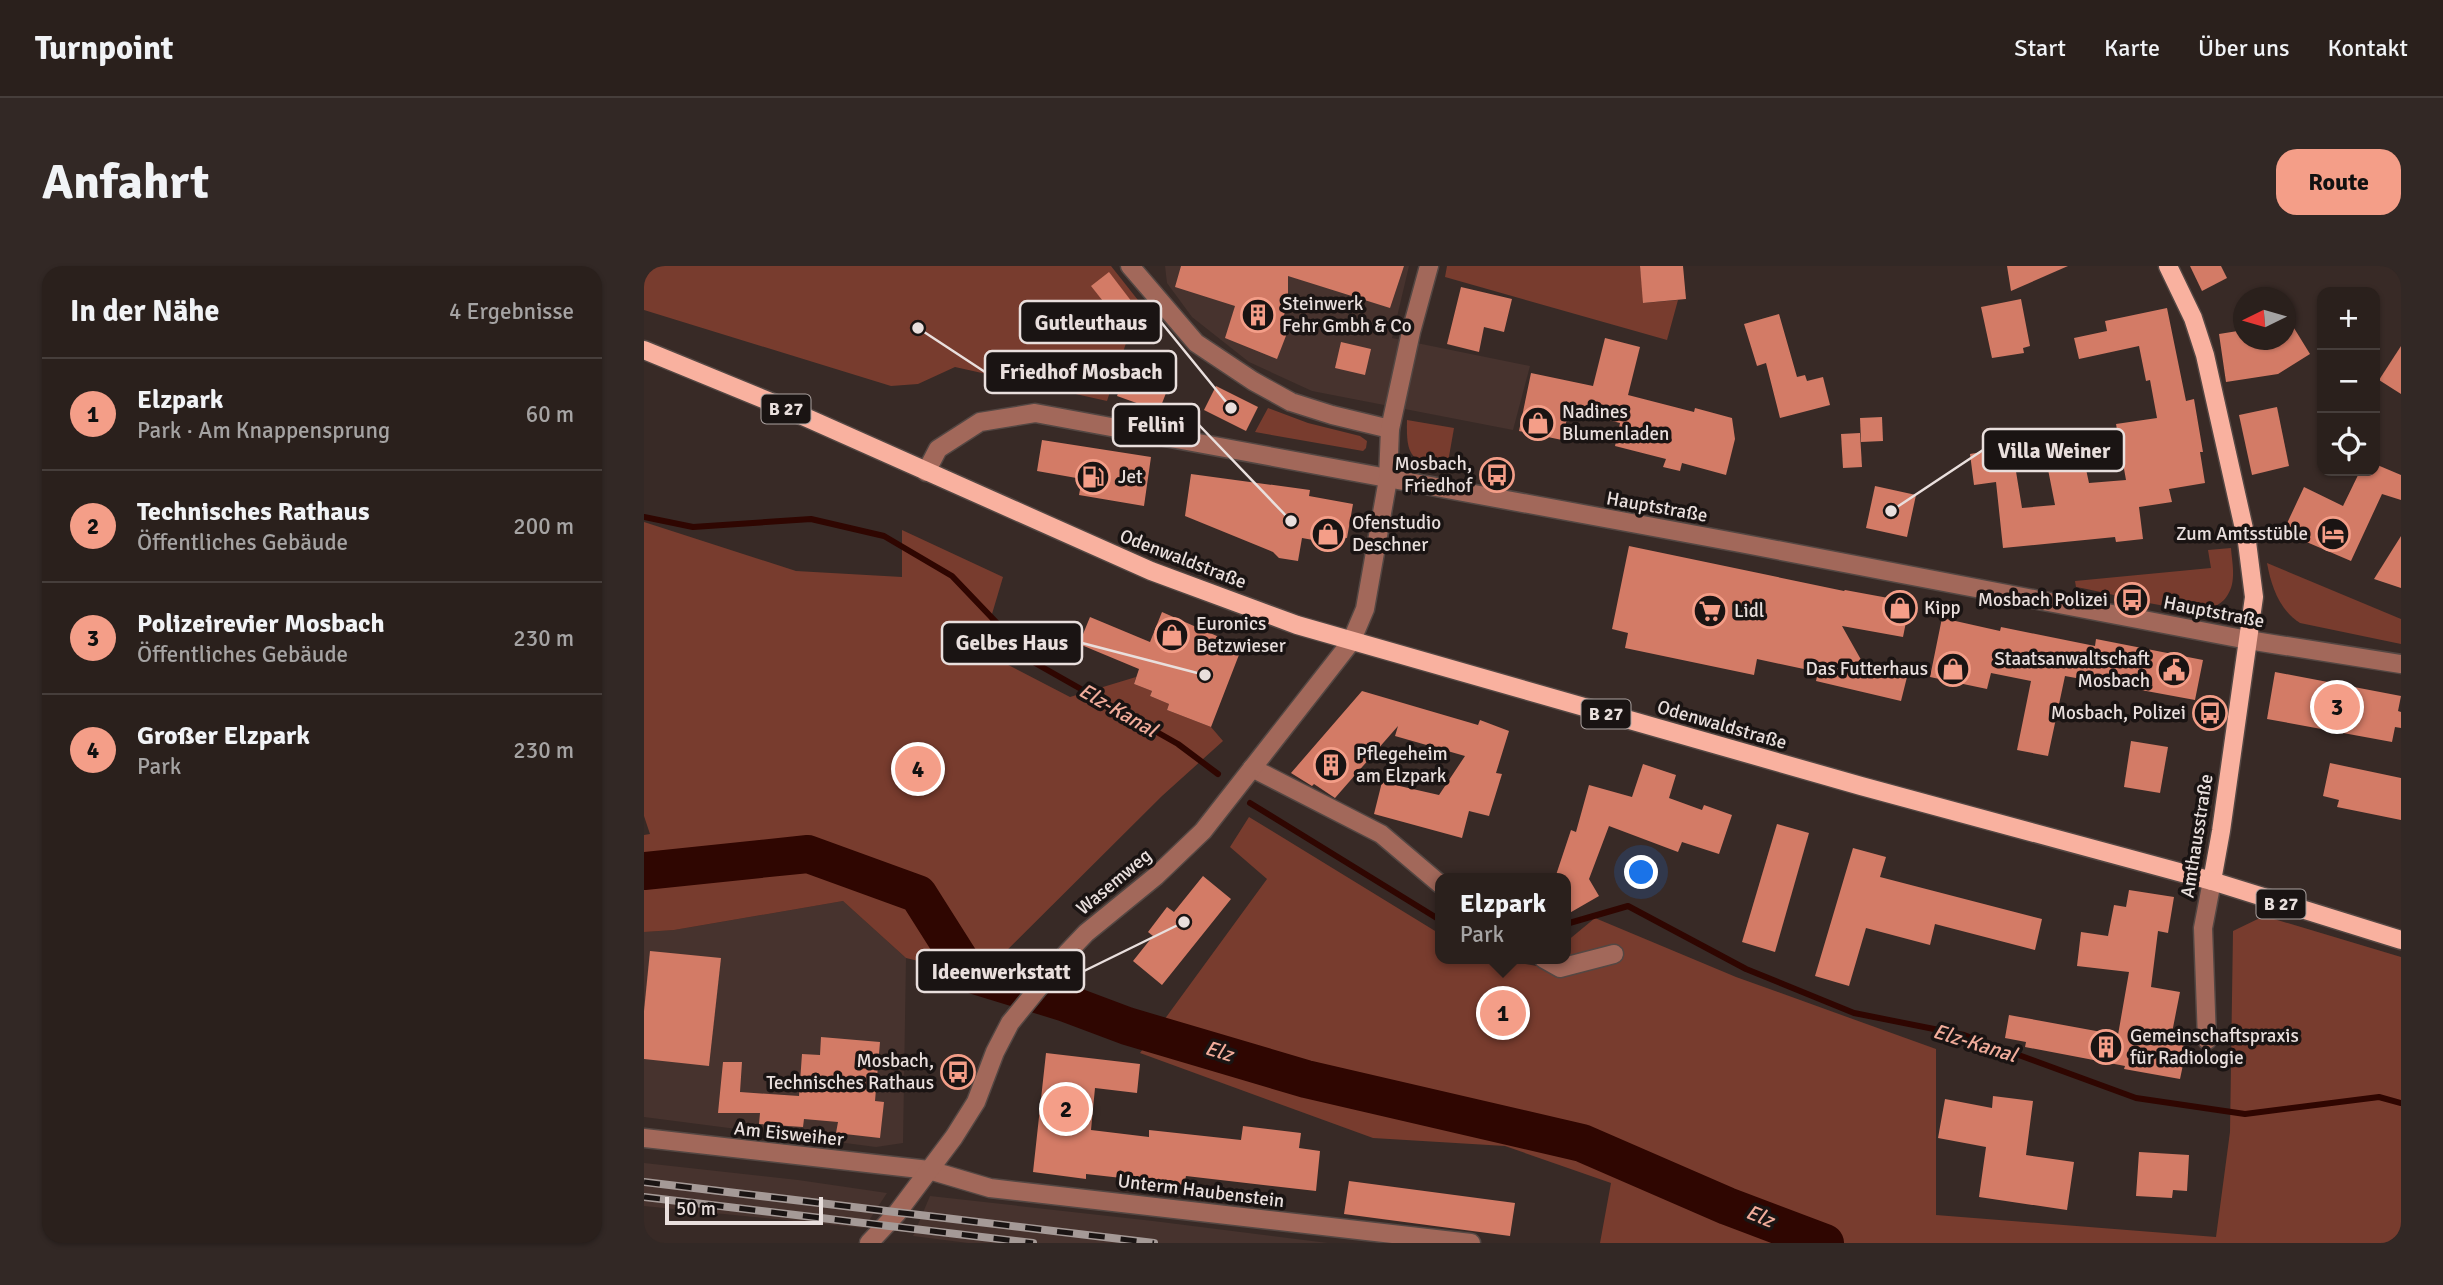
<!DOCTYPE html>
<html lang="de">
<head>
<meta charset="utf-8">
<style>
  :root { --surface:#2a201c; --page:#322825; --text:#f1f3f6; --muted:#a5a3a3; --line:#463e3b; --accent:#f49e88 }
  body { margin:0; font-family:Signika,sans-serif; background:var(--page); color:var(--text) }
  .controls { position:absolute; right:21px; top:21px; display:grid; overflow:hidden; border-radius:14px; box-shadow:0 2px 5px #0004 }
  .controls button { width:63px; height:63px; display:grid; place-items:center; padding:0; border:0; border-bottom:2px solid var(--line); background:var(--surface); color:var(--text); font:35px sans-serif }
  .compass { position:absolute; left:1589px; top:21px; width:63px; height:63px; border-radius:50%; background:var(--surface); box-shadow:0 2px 5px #0004; rotate:265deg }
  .scale { position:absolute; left:21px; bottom:18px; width:158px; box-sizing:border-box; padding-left:7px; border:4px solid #e9dfdd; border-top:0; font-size:19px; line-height:24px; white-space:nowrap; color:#e9dfdd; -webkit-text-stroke:5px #1a1413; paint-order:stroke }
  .you { position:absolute; left:998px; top:607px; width:24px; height:24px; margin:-18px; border:5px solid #fff; border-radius:50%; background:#1a73e8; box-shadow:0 0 0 10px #1a73e833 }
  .badge { display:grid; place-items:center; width:46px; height:46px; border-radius:50%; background:var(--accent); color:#111; font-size:23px; font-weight:700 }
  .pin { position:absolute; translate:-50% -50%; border:4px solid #fff; box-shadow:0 2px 7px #0006 }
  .popup { position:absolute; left:791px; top:607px; width:136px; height:91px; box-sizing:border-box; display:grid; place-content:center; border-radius:14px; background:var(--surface); filter:drop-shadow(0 2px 5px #0005); font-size:23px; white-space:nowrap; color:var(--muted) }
  .popup b { font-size:26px; color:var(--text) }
  .popup::after { content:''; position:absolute; left:50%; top:100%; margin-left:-14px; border:14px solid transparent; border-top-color:var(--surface) }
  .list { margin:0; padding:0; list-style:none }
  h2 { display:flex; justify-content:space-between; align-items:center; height:91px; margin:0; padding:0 28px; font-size:30px }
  h2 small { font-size:23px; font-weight:400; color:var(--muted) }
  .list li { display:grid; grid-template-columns:46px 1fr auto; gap:21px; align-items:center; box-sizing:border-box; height:112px; padding:0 28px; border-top:2px solid var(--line) }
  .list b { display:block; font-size:26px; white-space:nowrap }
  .list p { margin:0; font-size:23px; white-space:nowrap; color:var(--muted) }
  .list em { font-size:23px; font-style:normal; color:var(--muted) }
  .icon { flex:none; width:38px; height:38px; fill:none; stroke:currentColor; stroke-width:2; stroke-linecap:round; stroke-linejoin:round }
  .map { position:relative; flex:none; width:1757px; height:977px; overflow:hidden; border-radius:21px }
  header { display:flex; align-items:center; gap:42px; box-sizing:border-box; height:98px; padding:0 35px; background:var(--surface); border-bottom:2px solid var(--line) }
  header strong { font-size:33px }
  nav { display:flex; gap:38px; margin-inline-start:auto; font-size:24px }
  .intro { display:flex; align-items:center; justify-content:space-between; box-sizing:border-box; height:168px; padding:0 42px }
  h1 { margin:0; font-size:49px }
  .button { padding:18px 32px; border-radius:21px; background:var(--accent); color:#111; font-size:24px; font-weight:700 }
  main { display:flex; gap:42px; padding:0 42px }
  aside { flex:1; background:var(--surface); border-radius:21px; box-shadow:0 2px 5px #0004 }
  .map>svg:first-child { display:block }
  .built { fill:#47332e }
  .green { fill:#783c2e }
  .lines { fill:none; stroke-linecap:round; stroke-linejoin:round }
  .stream { stroke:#2f0601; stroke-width:6 }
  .river { stroke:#2f0601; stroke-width:38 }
  .building { fill:#d37b66 }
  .minor-casing { stroke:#544743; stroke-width:21 }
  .major-casing { stroke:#544743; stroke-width:21 }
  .minor { stroke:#a2685a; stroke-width:18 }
  .major { stroke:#f9b19f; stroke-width:18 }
  .rail-casing { stroke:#a59a97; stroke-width:8 }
  .rail { stroke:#1a1413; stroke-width:5; stroke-dasharray:16; stroke-linecap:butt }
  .labels { text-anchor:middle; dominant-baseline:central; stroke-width:7; stroke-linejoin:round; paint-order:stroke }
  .shield { fill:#1a1413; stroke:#aba2a0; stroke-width:2 }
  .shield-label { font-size:18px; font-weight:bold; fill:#e9dfdd }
  .poi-label { font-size:19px; fill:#e9dfdd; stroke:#1a1413; text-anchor:start }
  .street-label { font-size:19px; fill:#e9dfdd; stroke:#1a1413 }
  .water-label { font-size:21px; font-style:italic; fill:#f2ad9b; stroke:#1a1413 }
  .leader { fill:none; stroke:#e9dfdd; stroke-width:2.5 }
  .callout-dot { fill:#e9dfdd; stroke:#1a1413; stroke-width:2.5 }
  .callout { fill:#1a1413; stroke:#e9dfdd; stroke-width:2.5 }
  .callout-label { font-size:21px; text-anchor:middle; font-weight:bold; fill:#e9dfdd }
</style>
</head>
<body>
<header>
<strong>Turnpoint</strong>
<nav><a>Start</a><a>Karte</a><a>Über uns</a><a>Kontakt</a></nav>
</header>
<div class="intro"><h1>Anfahrt</h1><a class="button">Route</a></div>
<main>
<aside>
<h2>In der Nähe<small>4 Ergebnisse</small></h2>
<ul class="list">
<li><span class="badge">1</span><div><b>Elzpark</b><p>Park · Am Knappensprung</p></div><em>60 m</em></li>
<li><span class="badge">2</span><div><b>Technisches Rathaus</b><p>Öffentliches Gebäude</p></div><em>200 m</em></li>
<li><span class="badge">3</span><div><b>Polizeirevier Mosbach</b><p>Öffentliches Gebäude</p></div><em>230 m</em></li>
<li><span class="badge">4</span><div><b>Großer Elzpark</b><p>Park</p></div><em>230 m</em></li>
</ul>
</aside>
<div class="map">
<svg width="1757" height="977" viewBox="0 0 1757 977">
  <rect width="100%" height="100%" fill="#382a26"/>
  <g class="built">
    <polygon points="521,0 765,0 748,72 886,100 869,164 668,125 605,96 548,51 523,17"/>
    <polygon points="199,635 262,692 259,877 232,881 0,851 0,666 30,664"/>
    <polygon points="0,897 154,914 243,927 220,962 0,940"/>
    <polygon points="286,930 509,955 684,977 324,977 269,970"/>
  </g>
  <g class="green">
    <polygon points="0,0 467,0 505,48 485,68 463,135 311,101 274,118 247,120 0,44"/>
    <polygon points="803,0 996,0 1000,37 1034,34 1023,74 801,11"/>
    <polygon points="624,142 664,157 716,170 723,175 722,182 719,185 611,166"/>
    <path d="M 763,154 L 810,162 L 803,202 C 767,195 762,192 763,154 Z"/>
    <polygon points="0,256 152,305 258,311 258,264 359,311 337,385 426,431 492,411 490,418 508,425 506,430 525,438 523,444 567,461 579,475 518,530 346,701 324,707 262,692 199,635 30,664 0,666 0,569 6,568 0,550"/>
    <path d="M 1587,282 C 1588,297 1593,316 1583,330 C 1579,336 1573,340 1566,342 C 1538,349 1464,326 1432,321 L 1431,315 L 1567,302 L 1564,284 Z"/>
    <path d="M 1623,297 L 1757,353 L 1757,378 L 1656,357 C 1635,344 1627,319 1623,297 Z"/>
    <polygon points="605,551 796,668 796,693 853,693 893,700 902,693 922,693 922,676 951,652 1092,711 1292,783 1292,949 1572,971 1586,866 1589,665 1620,650 1757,691 1757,977 956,977 967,917 861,880 729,872 496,787 623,613 586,581"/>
  </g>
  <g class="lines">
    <g class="stream">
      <polyline points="0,251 49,261 167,253 240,270 308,310 391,397 534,478 574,508"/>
      <polyline points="606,537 796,654"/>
      <polyline points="922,658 984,640 1102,703 1210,747 1320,769 1492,832 1601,848 1735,831 1757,837"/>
    </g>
    <polyline class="river" points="0,605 164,588 274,628 324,707 419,736 483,760 662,813 938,877 1083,940 1181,977"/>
  </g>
  <g class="building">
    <polygon points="537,0 760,0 746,42 644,10 644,39 636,59 645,62 633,93 581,72 591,40 531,21"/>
    <polygon points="996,0 1039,0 1042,33 999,37"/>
    <polygon points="1363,0 1424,0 1367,25"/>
    <polygon points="1546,0 1577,0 1583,12 1558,25"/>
    <polygon points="465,6 501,53 485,68 447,20"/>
    <polygon points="817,21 868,33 860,66 840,61 835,86 803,78"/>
    <polygon points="1377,33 1386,80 1379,82 1380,87 1348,92 1337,41"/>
    <polygon points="1523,42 1542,135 1550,133 1559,186 1556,186 1561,217 1525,223 1528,236 1495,241 1499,273 1472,276 1471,271 1359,282 1352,216 1330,219 1326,188 1368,181 1378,242 1411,239 1399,178 1435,171 1445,217 1482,214 1472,158 1513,152 1506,114 1502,115 1495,80 1435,93 1430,72 1463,65 1461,55"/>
    <polygon points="1135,48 1153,111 1161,109 1163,115 1179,111 1186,139 1136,152 1122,97 1113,100 1100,58"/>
    <polygon points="1642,49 1666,88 1634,108 1582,116 1575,68 1600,64 1600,74 1642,74"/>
    <polygon points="961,72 996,81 984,129 1050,146 1051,142 1088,152 1091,173 1082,209 1038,197 1036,205 1019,201 1022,193 971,180 976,157 925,144 918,174 875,165 887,107 949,120"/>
    <polygon points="697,76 727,83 721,109 691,102"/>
    <polygon points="1757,80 1757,128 1735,114"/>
    <polygon points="482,106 524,122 515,145 473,130"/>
    <polygon points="572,120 614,141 602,165 560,144"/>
    <polygon points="1633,141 1645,200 1608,209 1595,149"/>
    <polygon points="1238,151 1239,175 1217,176 1216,152"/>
    <polygon points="1216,167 1218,201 1199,202 1197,168"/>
    <polygon points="398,174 507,191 500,240 435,229 438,213 393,205"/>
    <polygon points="1731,198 1757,209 1757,234 1738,228 1707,295 1639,266 1660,221 1699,240 1716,205 1731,205"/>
    <polygon points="547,208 666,224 665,230 709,238 703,272 693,271 691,278 658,272 654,295 635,292 629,286 541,250"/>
    <polygon points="1231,220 1272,229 1263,271 1222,262"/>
    <polygon points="1757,270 1757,322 1730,313"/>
    <polygon points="985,280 1200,325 1201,324 1266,336 1259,371 1198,360 1220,399 1263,411 1257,435 1172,415 1174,406 1113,393 1110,409 981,382 984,367 968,363"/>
    <polygon points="518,346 598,381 567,461 523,444 525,438 506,430 508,425 490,418 495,403 435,378 446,351 506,376"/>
    <polygon points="1298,352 1356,365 1357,361 1451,380 1452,373 1559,394 1551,434 1421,410 1404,490 1373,484 1387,415 1347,407 1343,423 1286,411"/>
    <polygon points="1631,406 1757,430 1754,445 1757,446 1757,462 1751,461 1748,476 1623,453"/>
    <polygon points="718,425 834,459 836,454 865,465 852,507 858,508 845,550 825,545 818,572 730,548 738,516 795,529 821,490 751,470 754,460 691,532 670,518 668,520 647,507"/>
    <polygon points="1487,475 1524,481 1516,527 1480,521"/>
    <polygon points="1686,497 1757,512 1757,554 1693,541 1695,534 1679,530"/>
    <polygon points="999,498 1032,509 1025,532 1058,544 1060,539 1088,549 1075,588 1038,576 1034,586 965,560 945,613 955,630 922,649 922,612 911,612 927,564 932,566 945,519 988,531"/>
    <polygon points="1133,558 1165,567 1131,686 1098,676"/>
    <polygon points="1209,582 1242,591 1236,611 1398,653 1391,684 1291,658 1286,679 1222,662 1205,720 1171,710"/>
    <polygon points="559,610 587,633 518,719 489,695 509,670 504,666 523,641 530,646"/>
    <polygon points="1485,624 1530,631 1524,667 1514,665 1507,721 1536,726 1526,777 1543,780 1536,813 1480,803 1481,800 1381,781 1382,776 1361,772 1365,749 1474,769 1485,706 1433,700 1437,666 1464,670 1470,639 1482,641"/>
    <polygon points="6,685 77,692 65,800 0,793 0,745"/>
    <polygon points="177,771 236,776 231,835 240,836 236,872 192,867 194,856 160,853 159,861 115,858 116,847 74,847 79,796 98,796 96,826 155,830 158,788 176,789"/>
    <polygon points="402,787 496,798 493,827 451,822 447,864 505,871 505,864 597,874 599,860 657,867 655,882 676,885 672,925 542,910 540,919 442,908 442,913 389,906"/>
    <polygon points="1349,830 1389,835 1382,889 1430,896 1423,944 1335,931 1342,881 1294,872 1301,833 1348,842"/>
    <polygon points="1495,886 1545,889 1543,925 1529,924 1528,932 1492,930"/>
    <polygon points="705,915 871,937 866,970 700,948"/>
  </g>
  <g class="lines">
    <g class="minor-casing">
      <g id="minor">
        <polyline points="486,0 552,77 609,115 647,136 688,149 746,163"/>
        <polyline points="282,206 294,183 336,156 391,147 1096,277 1604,374 1757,398"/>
        <polyline points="608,502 737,568 796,618"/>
        <polyline points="900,693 916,702 970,688"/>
        <polyline points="1563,774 1559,662 1568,615"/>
        <polyline points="0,872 285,904 346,922 827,977"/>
        <polyline points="225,977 253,947 310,871 332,836 351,786 366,757 423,687 442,667 512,610 559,565 707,376 721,343 744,213 746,163 767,66 785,0"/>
      </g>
    </g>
    <g class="major-casing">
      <g id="major">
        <polyline points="1524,0 1549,52 1561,89 1603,276 1610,331 1577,565 1568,615"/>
        <polyline points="0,84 134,139 507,305 653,359 1217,520 1568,615 1757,674"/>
      </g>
    </g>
    <use href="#minor" class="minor"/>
    <use href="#major" class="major"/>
    <g class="rail-casing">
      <g id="rail">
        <polyline points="0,916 510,977"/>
        <polyline points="0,931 389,977"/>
      </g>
    </g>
    <use href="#rail" class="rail"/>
  </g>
  <defs>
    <g id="building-ring" transform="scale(1.75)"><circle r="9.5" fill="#1a1413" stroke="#f49e88" stroke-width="1.5"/><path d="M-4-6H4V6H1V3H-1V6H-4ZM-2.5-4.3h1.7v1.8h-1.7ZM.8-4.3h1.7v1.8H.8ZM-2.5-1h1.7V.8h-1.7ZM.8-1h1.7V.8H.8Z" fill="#f49e88"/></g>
    <g id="shop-ring" transform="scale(1.75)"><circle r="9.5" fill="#1a1413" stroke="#f49e88" stroke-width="1.5"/><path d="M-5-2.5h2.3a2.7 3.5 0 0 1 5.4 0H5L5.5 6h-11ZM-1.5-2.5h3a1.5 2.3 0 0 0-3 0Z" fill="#f49e88"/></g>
    <g id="bus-ring" transform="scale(1.75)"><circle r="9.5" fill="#1a1413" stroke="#f49e88" stroke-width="1.5"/><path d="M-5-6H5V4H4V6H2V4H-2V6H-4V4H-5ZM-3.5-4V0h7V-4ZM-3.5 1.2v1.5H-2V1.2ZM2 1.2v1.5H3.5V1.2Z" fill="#f49e88"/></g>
    <g id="fuel-ring" transform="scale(1.75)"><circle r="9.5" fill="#1a1413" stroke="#f49e88" stroke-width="1.5"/><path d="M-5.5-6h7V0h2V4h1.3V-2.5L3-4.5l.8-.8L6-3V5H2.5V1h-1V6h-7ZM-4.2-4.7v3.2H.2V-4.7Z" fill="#f49e88"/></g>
    <g id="hotel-ring" transform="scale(1.75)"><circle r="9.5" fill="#1a1413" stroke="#f49e88" stroke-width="1.5"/><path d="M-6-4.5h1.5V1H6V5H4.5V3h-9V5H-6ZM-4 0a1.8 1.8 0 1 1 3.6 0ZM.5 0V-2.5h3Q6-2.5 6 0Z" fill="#f49e88"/></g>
    <g id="supermarket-ring" transform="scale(1.75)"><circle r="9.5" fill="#1a1413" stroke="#f49e88" stroke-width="1.5"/><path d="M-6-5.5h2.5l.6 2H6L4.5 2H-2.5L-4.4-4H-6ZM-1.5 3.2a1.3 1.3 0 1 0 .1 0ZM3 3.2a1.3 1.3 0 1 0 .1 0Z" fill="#f49e88"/></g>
    <g id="civic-ring" transform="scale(1.75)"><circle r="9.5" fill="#1a1413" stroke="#f49e88" stroke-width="1.5"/><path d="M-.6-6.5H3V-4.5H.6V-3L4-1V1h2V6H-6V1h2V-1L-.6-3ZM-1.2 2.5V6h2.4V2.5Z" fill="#f49e88"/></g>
  </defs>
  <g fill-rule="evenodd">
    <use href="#building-ring" x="614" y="49"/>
    <use href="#shop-ring" x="894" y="157"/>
    <use href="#bus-ring" x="853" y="209"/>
    <use href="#fuel-ring" x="449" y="211"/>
    <use href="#shop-ring" x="684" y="268"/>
    <use href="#hotel-ring" x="1689" y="268"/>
    <use href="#bus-ring" x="1488" y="334"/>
    <use href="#shop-ring" x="1256" y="342"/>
    <use href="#supermarket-ring" x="1066" y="345"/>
    <use href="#shop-ring" x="528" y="369"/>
    <use href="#shop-ring" x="1309" y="403"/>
    <use href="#civic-ring" x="1530" y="404"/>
    <use href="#bus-ring" x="1566" y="447"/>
    <use href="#building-ring" x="687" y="499"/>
    <use href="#building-ring" x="1462" y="781"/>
    <use href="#bus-ring" x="314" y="806"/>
  </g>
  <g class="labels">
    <g class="shield">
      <rect x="117.5" y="128.5" width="49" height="29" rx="5"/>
      <rect x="937.5" y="433.5" width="49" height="29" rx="5"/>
      <rect x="1612.5" y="623.5" width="49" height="29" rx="5"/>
    </g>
    <g class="shield-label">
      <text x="142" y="143">B 27</text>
      <text x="962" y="448">B 27</text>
      <text x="1637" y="638">B 27</text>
    </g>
    <g class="poi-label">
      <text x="638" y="38">Steinwerk<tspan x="638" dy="22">Fehr Gmbh &amp; Co</tspan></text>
      <text x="918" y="146">Nadines<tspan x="918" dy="22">Blumenladen</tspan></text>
      <text x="828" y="198" text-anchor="end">Mosbach,<tspan x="828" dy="22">Friedhof</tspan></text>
      <text x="474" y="211">Jet</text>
      <text x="708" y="257">Ofenstudio<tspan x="708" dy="22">Deschner</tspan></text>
      <text x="1664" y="268" text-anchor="end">Zum Amtsstüble</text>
      <text x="1464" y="334" text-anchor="end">Mosbach Polizei</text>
      <text x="1280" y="342">Kipp</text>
      <text x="1090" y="345">Lidl</text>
      <text x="552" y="358">Euronics<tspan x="552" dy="22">Betzwieser</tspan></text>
      <text x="1506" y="393" text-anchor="end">Staatsanwaltschaft<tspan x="1506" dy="22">Mosbach</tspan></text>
      <text x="1284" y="403" text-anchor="end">Das Futterhaus</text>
      <text x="1542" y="447" text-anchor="end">Mosbach, Polizei</text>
      <text x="712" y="488">Pflegeheim<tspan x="712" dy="22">am Elzpark</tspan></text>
      <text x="1486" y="770">Gemeinschaftspraxis<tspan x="1486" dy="22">für Radiologie</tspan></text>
      <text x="290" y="795" text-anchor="end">Mosbach,<tspan x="290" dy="22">Technisches Rathaus</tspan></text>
    </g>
    <g class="street-label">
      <text transform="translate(1013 241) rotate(10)">Hauptstraße</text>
      <text transform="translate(539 293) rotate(21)">Odenwaldstraße</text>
      <text transform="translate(1570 346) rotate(11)">Hauptstraße</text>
      <text transform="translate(1078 459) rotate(16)">Odenwaldstraße</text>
      <text transform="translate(1553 570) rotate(-81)">Amthausstraße</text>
      <text transform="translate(470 616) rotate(-40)">Wasemweg</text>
      <text transform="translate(145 868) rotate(6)">Am Eisweiher</text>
      <text transform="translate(557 925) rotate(7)">Unterm Haubenstein</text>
    </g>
    <g class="water-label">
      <text transform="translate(474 444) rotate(30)">Elz-Kanal</text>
      <text transform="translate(1331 777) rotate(17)">Elz-Kanal</text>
      <text transform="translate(575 785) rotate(17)">Elz</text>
      <text transform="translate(1116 950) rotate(22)">Elz</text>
    </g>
  </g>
  <path class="leader" d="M587 142L517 56M274 62L341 106M647 255L555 159M1247 245L1339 184M561 409L438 377M540 656L440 705"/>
  <g class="callout-dot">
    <circle cx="587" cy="142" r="7"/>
    <circle cx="274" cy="62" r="7"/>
    <circle cx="647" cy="255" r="7"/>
    <circle cx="1247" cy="245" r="7"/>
    <circle cx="561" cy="409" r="7"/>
    <circle cx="540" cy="656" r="7"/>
  </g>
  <g class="callout">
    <rect x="376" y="35" width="141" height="42" rx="7"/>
    <rect x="341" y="85" width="191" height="42" rx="7"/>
    <rect x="469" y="138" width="86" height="42" rx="7"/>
    <rect x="1339" y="163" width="141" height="42" rx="7"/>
    <rect x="298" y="356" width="140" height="42" rx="7"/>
    <rect x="273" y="684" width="167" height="42" rx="7"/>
  </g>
  <g class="callout-label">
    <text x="447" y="64">Gutleuthaus</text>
    <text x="437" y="113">Friedhof Mosbach</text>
    <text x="512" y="166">Fellini</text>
    <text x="1410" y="192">Villa Weiner</text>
    <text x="368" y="384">Gelbes Haus</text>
    <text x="357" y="713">Ideenwerkstatt</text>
  </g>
</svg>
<div class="controls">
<button>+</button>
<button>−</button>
<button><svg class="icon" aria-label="locate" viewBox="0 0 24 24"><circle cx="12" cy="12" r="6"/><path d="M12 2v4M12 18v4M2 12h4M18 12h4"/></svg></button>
</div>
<svg class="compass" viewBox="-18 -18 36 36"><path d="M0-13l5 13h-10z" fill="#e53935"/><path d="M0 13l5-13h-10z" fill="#a5a3a3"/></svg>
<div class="scale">50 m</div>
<div class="you"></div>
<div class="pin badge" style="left:859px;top:747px">1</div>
<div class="popup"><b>Elzpark</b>Park</div>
<div class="pin badge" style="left:422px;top:843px">2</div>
<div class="pin badge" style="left:1693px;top:441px">3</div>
<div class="pin badge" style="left:274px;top:503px">4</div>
</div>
</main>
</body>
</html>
